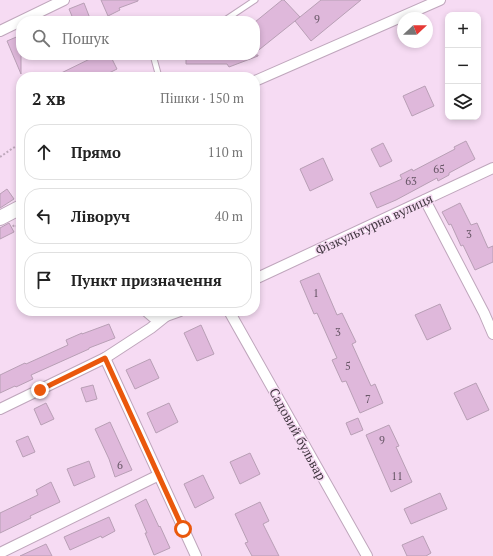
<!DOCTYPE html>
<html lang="uk">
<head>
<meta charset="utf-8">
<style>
  :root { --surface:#fff; --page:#f2f2f2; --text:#222; --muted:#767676; --line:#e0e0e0 }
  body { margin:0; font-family:"PT Serif",serif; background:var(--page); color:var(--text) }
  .controls { position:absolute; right:12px; top:12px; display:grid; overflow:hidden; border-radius:8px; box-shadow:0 2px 6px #0003 }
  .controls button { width:36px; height:36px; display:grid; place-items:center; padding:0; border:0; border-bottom:1px solid var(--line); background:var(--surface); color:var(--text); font:20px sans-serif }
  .compass { position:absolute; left:397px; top:12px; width:36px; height:36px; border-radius:50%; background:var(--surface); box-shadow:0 2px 6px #0003; rotate:68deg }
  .stop { position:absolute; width:12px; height:12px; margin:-9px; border:3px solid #ea580c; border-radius:50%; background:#fff }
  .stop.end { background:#ea580c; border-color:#fff; box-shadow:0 1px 4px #0008 }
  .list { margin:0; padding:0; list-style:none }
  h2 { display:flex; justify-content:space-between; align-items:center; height:52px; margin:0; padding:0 16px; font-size:17px }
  h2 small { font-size:13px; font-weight:400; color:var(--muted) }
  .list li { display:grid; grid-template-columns:26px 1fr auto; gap:12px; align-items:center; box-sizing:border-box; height:56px; margin:0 8px 8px; padding:0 8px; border:1px solid var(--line); border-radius:16px }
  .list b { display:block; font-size:15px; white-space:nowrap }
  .list em { font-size:13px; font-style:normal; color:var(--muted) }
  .icon { flex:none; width:22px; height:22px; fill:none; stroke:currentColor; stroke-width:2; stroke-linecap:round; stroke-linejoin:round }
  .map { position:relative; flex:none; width:493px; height:556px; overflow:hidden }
  .search { position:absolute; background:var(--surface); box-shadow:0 2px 6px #0003; left:16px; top:16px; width:244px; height:44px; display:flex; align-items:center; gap:10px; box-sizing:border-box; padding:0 14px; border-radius:16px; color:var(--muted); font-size:15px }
  .panel { position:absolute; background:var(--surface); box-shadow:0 2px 6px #0003; left:16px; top:72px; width:244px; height:244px; border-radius:16px }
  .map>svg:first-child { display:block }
  .building { fill:#dfb8db; stroke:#b89fb5 }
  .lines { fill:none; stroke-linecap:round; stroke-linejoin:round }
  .lane-casing { stroke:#bfa6bc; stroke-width:7 }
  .street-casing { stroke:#bfa6bc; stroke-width:12 }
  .secondary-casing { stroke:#bfa6bc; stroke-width:16 }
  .path { stroke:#bfa9bc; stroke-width:2; stroke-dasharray:2 2; stroke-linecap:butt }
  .lane { stroke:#fff; stroke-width:5 }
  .street { stroke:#fff; stroke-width:10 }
  .secondary { stroke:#fff; stroke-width:14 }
  .route { stroke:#ea580c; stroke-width:5 }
  .labels { text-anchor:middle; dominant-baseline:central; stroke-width:3; stroke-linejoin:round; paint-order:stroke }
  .number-label { font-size:11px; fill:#685767 }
  .street-label { font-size:13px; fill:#413740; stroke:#f6dbf3 }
</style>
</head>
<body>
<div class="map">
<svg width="493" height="556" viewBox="0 0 493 556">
  <rect width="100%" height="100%" fill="#f6dbf3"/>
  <g class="building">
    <polygon points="101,0 138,0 138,1 119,8 120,10 108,16"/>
    <polygon points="282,0 284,0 300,17 255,53 255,22"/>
    <polygon points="321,0 361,0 311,41 295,21"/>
    <polygon points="84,3 91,21 74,21 69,9"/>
    <polygon points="21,35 21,74 7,41"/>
    <polygon points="98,55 110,55 117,69 101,77 53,77"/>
    <polygon points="186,55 258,55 258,56 229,67 227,64 186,64"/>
    <polygon points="425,86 434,106 412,116 403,96"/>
    <polygon points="466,141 475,159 449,173 449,175 438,181 437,178 396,200 377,208 370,193 402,179 400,175 412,169 413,171 455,149 454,147"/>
    <polygon points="383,143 392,161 380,167 371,149"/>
    <polygon points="323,158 333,180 310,191 300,169"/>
    <polygon points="7,189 14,199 0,208 0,194"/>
    <polygon points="460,203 471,225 477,223 488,248 493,246 493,262 475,270 463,245 461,246 451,224 449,225 442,212"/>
    <polygon points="9,223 14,232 0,239 0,228"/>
    <polygon points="319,273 337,315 342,313 356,342 352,344 371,386 375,384 383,403 360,413 346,381 342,382 332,360 337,358 317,313 314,314 300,281"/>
    <polygon points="440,304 451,329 427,340 415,315"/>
    <polygon points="109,324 115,338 89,348 89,349 31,375 33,379 16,387 15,386 0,393 0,375 25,363 26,364 68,345 66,340 82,333 82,334"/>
    <polygon points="201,325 214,354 197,361 184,333"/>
    <polygon points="150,359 159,378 135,389 126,370"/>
    <polygon points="476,383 489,410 467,420 454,393"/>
    <polygon points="93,385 97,399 86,402 81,388"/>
    <polygon points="46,403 54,419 41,425 34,409"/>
    <polygon points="169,403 178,422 156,433 147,413"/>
    <polygon points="358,418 363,430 351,435 346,423"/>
    <polygon points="110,422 132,470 115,477 109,459 95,429"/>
    <polygon points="389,425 399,446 396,447 412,482 391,492 366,435"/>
    <polygon points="28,436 35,452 23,457 16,441"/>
    <polygon points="250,453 260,474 240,484 230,462"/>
    <polygon points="89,461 95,477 74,486 67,469"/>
    <polygon points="203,475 214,498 195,508 184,484"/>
    <polygon points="51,482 60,502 30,516 31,518 0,533 0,513 38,495 36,490"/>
    <polygon points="440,493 447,509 411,524 404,509"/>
    <polygon points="146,499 159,527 160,526 170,548 154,555 145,533 147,533 135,505"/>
    <polygon points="260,502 269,521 263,524 279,556 252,556 245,543 248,542 235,514"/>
    <polygon points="109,517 115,531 102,538 101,536 70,550 64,537"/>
    <polygon points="423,536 431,553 426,556 407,556 402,545"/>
    <polygon points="46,544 52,556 20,556"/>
  </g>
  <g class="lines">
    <g class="lane-casing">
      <g id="lane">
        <polyline points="196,21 197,20 225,20 255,0"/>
        <polyline points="153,55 159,77"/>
      </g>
    </g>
    <g class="street-casing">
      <g id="street">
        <polyline points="0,31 64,0"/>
        <polyline points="255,81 440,0"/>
        <polyline points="425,200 484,313 493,334"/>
        <polyline points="255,279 493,168"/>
        <polyline points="146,311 153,317 166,316"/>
        <polyline points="229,311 367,556"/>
        <polyline points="105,358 196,556"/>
        <polyline points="0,409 105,358 151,328 166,316 180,311"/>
        <polyline points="0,553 159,475"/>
      </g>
    </g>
    <g class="secondary-casing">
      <polyline id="secondary" points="0,218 21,207"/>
    </g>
    <g class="path">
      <polyline points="0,157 13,148 21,144"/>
      <polyline points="13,225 14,227 21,225"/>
    </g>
    <use href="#lane" class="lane"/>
    <use href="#street" class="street"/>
    <use href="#secondary" class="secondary"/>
  </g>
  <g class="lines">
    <polyline class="route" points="40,390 105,358 183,529"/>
  </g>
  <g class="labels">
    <g class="number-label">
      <text x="317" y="19">9</text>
      <text x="439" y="169">65</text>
      <text x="411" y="181">63</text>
      <text x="469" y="234">3</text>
      <text x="316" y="293">1</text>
      <text x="338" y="332">3</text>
      <text x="348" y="366">5</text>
      <text x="368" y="399">7</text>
      <text x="382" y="440">9</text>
      <text x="120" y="465">6</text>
      <text x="397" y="476">11</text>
    </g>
    <g class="street-label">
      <text transform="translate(374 224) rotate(-25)">Фізкультурна вулиця</text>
      <text transform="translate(298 434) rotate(61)">Садовий бульвар</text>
    </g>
  </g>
</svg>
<div class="controls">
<button>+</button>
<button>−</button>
<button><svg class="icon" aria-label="layers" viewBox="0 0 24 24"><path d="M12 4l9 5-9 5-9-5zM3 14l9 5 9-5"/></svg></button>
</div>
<svg class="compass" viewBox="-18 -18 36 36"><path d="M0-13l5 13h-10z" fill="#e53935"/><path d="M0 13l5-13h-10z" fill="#767676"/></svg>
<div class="stop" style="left:183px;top:529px"></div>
<div class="stop end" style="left:40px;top:390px"></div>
<div class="search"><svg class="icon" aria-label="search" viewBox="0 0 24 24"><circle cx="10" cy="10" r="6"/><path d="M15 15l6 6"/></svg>Пошук</div>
<section class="panel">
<h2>2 хв<small>Пішки · 150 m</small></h2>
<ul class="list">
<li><svg class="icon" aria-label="ahead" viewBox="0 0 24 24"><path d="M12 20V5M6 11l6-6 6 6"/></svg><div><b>Прямо</b></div><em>110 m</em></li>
<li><svg class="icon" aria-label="left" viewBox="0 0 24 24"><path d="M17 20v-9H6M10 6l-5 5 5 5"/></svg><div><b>Ліворуч</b></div><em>40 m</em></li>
<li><svg class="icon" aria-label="arrive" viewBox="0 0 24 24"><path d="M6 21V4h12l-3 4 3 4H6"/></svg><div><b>Пункт призначення</b></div></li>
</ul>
</section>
</div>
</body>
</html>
